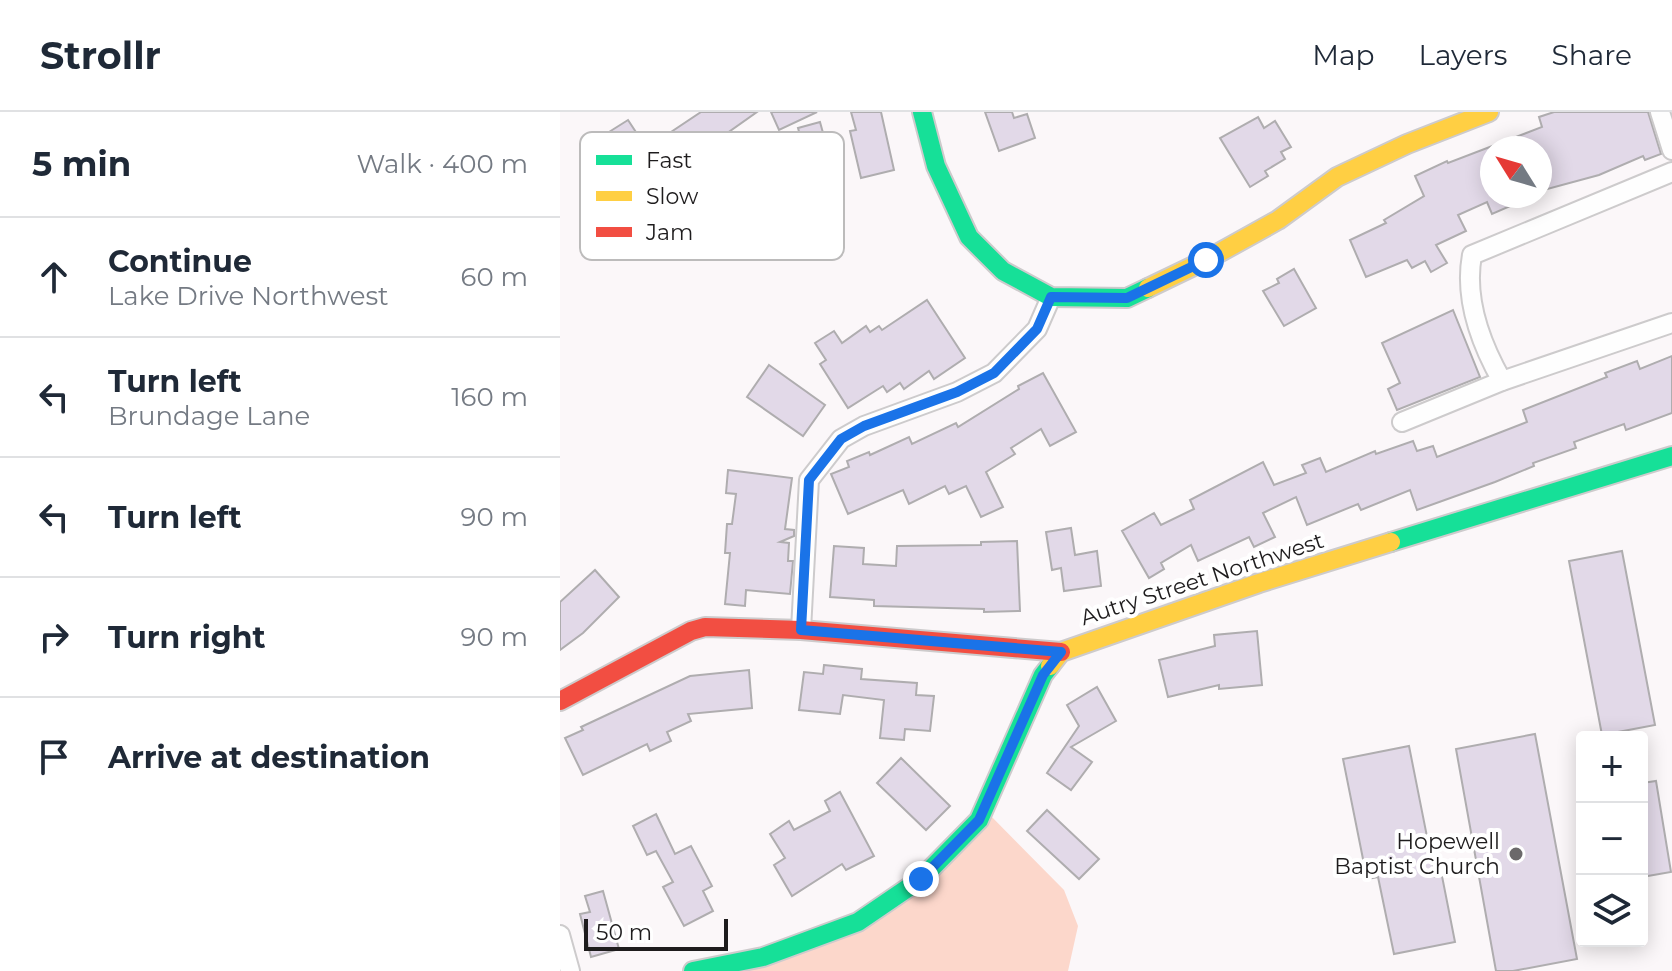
<!DOCTYPE html>
<html lang="en">
<head>
<meta charset="utf-8">
<style>
  :root { --surface:#fff; --page:#f6f6f7; --text:#1f2937; --muted:#747a83; --line:#e0e1e3 }
  body { margin:0; font-family:Montserrat,sans-serif; background:var(--page); color:var(--text) }
  .controls { position:absolute; right:24px; bottom:24px; display:grid; overflow:hidden; border-radius:8px; box-shadow:0 4px 20px #0003 }
  .controls button { width:72px; height:72px; display:grid; place-items:center; padding:0; border:0; border-bottom:2px solid var(--line); background:var(--surface); color:var(--text); font:40px sans-serif }
  .compass { position:absolute; left:920px; top:24px; width:72px; height:72px; border-radius:50%; background:var(--surface); box-shadow:0 4px 20px #0003; rotate:307deg }
  .scale { position:absolute; left:24px; bottom:20px; width:144px; box-sizing:border-box; padding-left:8px; border:4px solid #1e1c1d; border-top:0; font-size:22px; line-height:28px; white-space:nowrap; color:#1e1c1d; -webkit-text-stroke:6px #fff; paint-order:stroke }
  .stop { position:absolute; width:24px; height:24px; margin:-18px; border:6px solid #1a73e8; border-radius:50%; background:#fff }
  .stop.end { background:#1a73e8; border-color:#fff; box-shadow:0 2px 8px #0008 }
  .list { margin:0; padding:0; list-style:none }
  h2 { display:flex; justify-content:space-between; align-items:center; height:104px; margin:0; padding:0 32px; font-size:34px }
  h2 small { font-size:26px; font-weight:400; color:var(--muted) }
  .list li { display:grid; grid-template-columns:52px 1fr auto; gap:24px; align-items:center; box-sizing:border-box; height:120px; padding:0 32px; border-top:2px solid var(--line) }
  .list b { display:block; font-size:30px; white-space:nowrap }
  .list p { margin:0; font-size:26px; white-space:nowrap; color:var(--muted) }
  .list em { font-size:26px; font-style:normal; color:var(--muted) }
  .icon { flex:none; width:44px; height:44px; fill:none; stroke:currentColor; stroke-width:2; stroke-linecap:round; stroke-linejoin:round }
  .map { position:relative; flex:none; width:1112px; height:859px; overflow:hidden }
  header { display:flex; align-items:center; gap:48px; box-sizing:border-box; height:112px; padding:0 40px; background:var(--surface); border-bottom:2px solid var(--line) }
  header strong { font-size:38px }
  nav { display:flex; gap:44px; margin-inline-start:auto; font-size:28px }
  main { display:flex }
  aside { flex:1; background:var(--surface) }
  .map>svg:first-child { display:block }
  .green { fill:#fcd7cb }
  .building { fill:#e2d9e8; stroke:#afadaf; stroke-width:2 }
  .lines { fill:none; stroke-linecap:round; stroke-linejoin:round }
  .street-casing { stroke:#cdcbcc; stroke-width:22 }
  .fast-casing { stroke:#cdcbcc; stroke-width:22 }
  .slow-casing { stroke:#cdcbcc; stroke-width:22 }
  .jam-casing { stroke:#cdcbcc; stroke-width:22 }
  .street { stroke:#fefefe; stroke-width:18 }
  .fast { stroke:#16e098; stroke-width:18 }
  .slow { stroke:#ffcf43; stroke-width:18 }
  .jam { stroke:#f24e42; stroke-width:18 }
  .route { stroke:#1a73e8; stroke-width:10 }
  .poi-dot { fill:#6b696a; stroke:#fff; stroke-width:3 }
  .labels { text-anchor:middle; dominant-baseline:central; stroke-width:8; stroke-linejoin:round; paint-order:stroke }
  .street-label { font-size:22px; fill:#1e1c1d; stroke:#fff }
  .poi-label { font-size:22px; fill:#1e1c1d; stroke:#fff; text-anchor:end }
  .key { fill:#fff; stroke:#bcbbbb; stroke-width:2 }
  .key-label { font-size:22px; fill:#1e1c1d }
</style>
</head>
<body>
<header>
<strong>Strollr</strong>
<nav><a>Map</a><a>Layers</a><a>Share</a></nav>
</header>
<main>
<aside>
<h2>5 min<small>Walk · 400 m</small></h2>
<ul class="list">
<li><svg class="icon" aria-label="ahead" viewBox="0 0 24 24"><path d="M12 20V5M6 11l6-6 6 6"/></svg><div><b>Continue</b><p>Lake Drive Northwest</p></div><em>60 m</em></li>
<li><svg class="icon" aria-label="left" viewBox="0 0 24 24"><path d="M17 20v-9H6M10 6l-5 5 5 5"/></svg><div><b>Turn left</b><p>Brundage Lane</p></div><em>160 m</em></li>
<li><svg class="icon" aria-label="left" viewBox="0 0 24 24"><path d="M17 20v-9H6M10 6l-5 5 5 5"/></svg><div><b>Turn left</b></div><em>90 m</em></li>
<li><svg class="icon" aria-label="right" viewBox="0 0 24 24"><path d="M7 20v-9h11M14 6l5 5-5 5"/></svg><div><b>Turn right</b></div><em>90 m</em></li>
<li><svg class="icon" aria-label="arrive" viewBox="0 0 24 24"><path d="M6 21V4h12l-3 4 3 4H6"/></svg><div><b>Arrive at destination</b></div></li>
</ul>
</aside>
<div class="map">
<svg width="1112" height="859" viewBox="0 0 1112 859">
  <rect width="100%" height="100%" fill="#fbf7f9"/>
  <polygon class="green" points="425,698 504,778 518,814 508,859 144,859 298,810"/>
  <g class="building">
    <polygon points="141,0 197,0 129,48 111,20"/>
    <polygon points="211,0 257,0 219,18"/>
    <polygon points="291,0 321,0 334,58 301,66 290,19 296,18"/>
    <polygon points="425,0 452,0 454,6 467,2 475,26 439,39"/>
    <polygon points="994,0 1088,0 1101,42 1085,48 1083,44 1039,63 980,79 980,36 932,36 932,84 973,84 932,102 927,90 898,103 906,119 876,133 887,151 871,160 865,149 852,156 847,148 806,165 790,128 826,111 824,108 864,84 855,64 887,49 888,51 982,15 979,5"/>
    <polygon points="698,5 704,16 715,9 731,35 721,40 725,47 705,59 708,64 690,75 660,26"/>
    <polygon points="68,8 89,40 42,68 22,37"/>
    <polygon points="260,10 268,39 246,45 238,16"/>
    <polygon points="734,157 756,196 724,214 703,179 719,171 717,167"/>
    <polygon points="367,188 405,246 374,267 369,259 344,277 340,271 327,280 323,274 288,296 260,252 266,248 255,231 274,219 282,231 306,214 310,220 319,214 322,218"/>
    <polygon points="893,198 920,265 837,298 828,277 840,271 822,231"/>
    <polygon points="1112,244 1112,301 1066,318 1064,312 1014,330 1016,336 973,351 974,354 935,370 857,398 850,378 801,398 798,392 747,413 736,385 703,401 715,425 694,435 689,425 638,449 631,433 601,451 604,457 589,466 562,419 594,401 601,413 634,397 630,388 703,350 714,373 746,361 742,353 760,346 766,360 815,339 816,342 853,329 857,339 873,334 877,345 967,310 963,298 1047,265 1045,261 1077,249 1080,257"/>
    <polygon points="209,253 265,293 243,324 187,285"/>
    <polygon points="483,261 516,320 490,334 481,317 451,336 455,342 426,360 443,395 421,405 406,374 389,382 385,374 349,392 343,378 288,402 271,362 289,355 287,349 309,340 310,343 349,325 352,332 396,311 398,315 459,277 458,274"/>
    <polygon points="168,358 232,366 225,417 234,418 234,424 220,430 229,431 228,449 233,449 230,482 186,478 185,494 165,492 170,441 165,441 167,412 172,412 176,382 166,381"/>
    <polygon points="511,416 515,443 537,439 541,474 504,479 501,456 492,458 486,420"/>
    <polygon points="457,429 460,499 424,500 424,497 314,494 314,488 270,485 274,434 304,436 303,452 336,454 337,434 421,433 421,430"/>
    <polygon points="1062,439 1095,613 1042,623 1009,449"/>
    <polygon points="35,458 59,485 23,521 0,538 0,490"/>
    <polygon points="697,519 702,573 659,577 659,573 608,585 599,548 655,534 654,523"/>
    <polygon points="264,553 302,557 301,567 357,571 356,583 374,584 370,619 345,617 344,628 320,626 324,588 283,583 280,602 239,598 244,560 263,562"/>
    <polygon points="189,558 192,596 128,602 131,609 107,620 111,629 90,639 87,632 23,663 5,626 23,618 21,615 130,564"/>
    <polygon points="537,575 556,609 511,635 532,650 511,678 487,661 519,614 507,593"/>
    <polygon points="975,622 1017,847 953,859 936,859 896,637"/>
    <polygon points="849,634 875,765 882,764 895,830 834,842 818,765 807,767 783,647"/>
    <polygon points="341,646 390,694 366,718 317,671"/>
    <polygon points="1096,669 1111,760 1082,765 1082,671"/>
    <polygon points="280,680 314,744 286,758 282,752 232,784 214,753 225,746 210,722 229,709 234,718 270,699 265,689"/>
    <polygon points="487,698 539,747 519,767 467,719"/>
    <polygon points="96,702 115,742 131,734 152,774 143,779 153,799 124,814 103,775 113,770 96,739 87,743 73,714"/>
    <polygon points="43,779 59,837 31,845 20,802 30,800 25,784"/>
  </g>
  <g class="lines">
    <g class="street-casing">
      <g id="street">
        <polyline points="1100,0 1112,38"/>
        <path d="M 942,269 C 921,232 904,186 912,143 L 1112,60"/>
        <polyline points="842,310 942,269 1112,211"/>
        <polyline points="241,518 249,368 281,327 304,314 397,280 434,261 477,217 491,185"/>
        <polyline points="0,823 10,859"/>
      </g>
    </g>
    <g class="fast-casing">
      <g id="fast">
        <polyline points="362,0 376,54 409,125 443,159 491,185 567,186 588,176"/>
        <polyline points="831,430 1112,344"/>
        <polyline points="133,859 203,845 298,810 361,767 419,708 483,563 490,554"/>
      </g>
    </g>
    <g class="slow-casing">
      <g id="slow">
        <polyline points="588,176 646,148 718,108 777,65 847,32 929,0"/>
        <polyline points="490,554 501,540 699,471 831,430"/>
      </g>
    </g>
    <g class="jam-casing">
      <polyline id="jam" points="0,589 131,519 145,515 241,518 501,540"/>
    </g>
    <use href="#street" class="street"/>
    <use href="#fast" class="fast"/>
    <use href="#slow" class="slow"/>
    <use href="#jam" class="jam"/>
  </g>
  <g class="lines">
    <polyline class="route" points="361,767 419,708 483,563 501,540 241,518 249,368 281,327 304,314 397,280 434,261 477,217 491,185 567,186 646,148"/>
  </g>
  <circle class="poi-dot" cx="956" cy="742" r="8"/>
  <g class="labels">
    <g class="street-label">
      <text transform="translate(642 467) rotate(-18)">Autry Street Northwest</text>
    </g>
    <g class="poi-label">
      <text x="940" y="729">Hopewell<tspan x="940" dy="25">Baptist Church</tspan></text>
    </g>
  </g>
  <rect x="20" y="20" width="264" height="128" rx="12" class="key"/>
  <rect x="36" y="43" width="36" height="10" fill="#16e098"/>
  <rect x="36" y="79" width="36" height="10" fill="#ffcf43"/>
  <rect x="36" y="115" width="36" height="10" fill="#f24e42"/>
  <g class="key-label">
    <text x="86" y="56">Fast</text>
    <text x="86" y="92">Slow</text>
    <text x="86" y="128">Jam</text>
  </g>
</svg>
<div class="controls">
<button>+</button>
<button>−</button>
<button><svg class="icon" aria-label="layers" viewBox="0 0 24 24"><path d="M12 4l9 5-9 5-9-5zM3 14l9 5 9-5"/></svg></button>
</div>
<svg class="compass" viewBox="-18 -18 36 36"><path d="M0-13l5 13h-10z" fill="#e53935"/><path d="M0 13l5-13h-10z" fill="#747a83"/></svg>
<div class="scale">50 m</div>
<div class="stop" style="left:646px;top:148px"></div>
<div class="stop end" style="left:361px;top:767px"></div>
</div>
</main>
</body>
</html>
